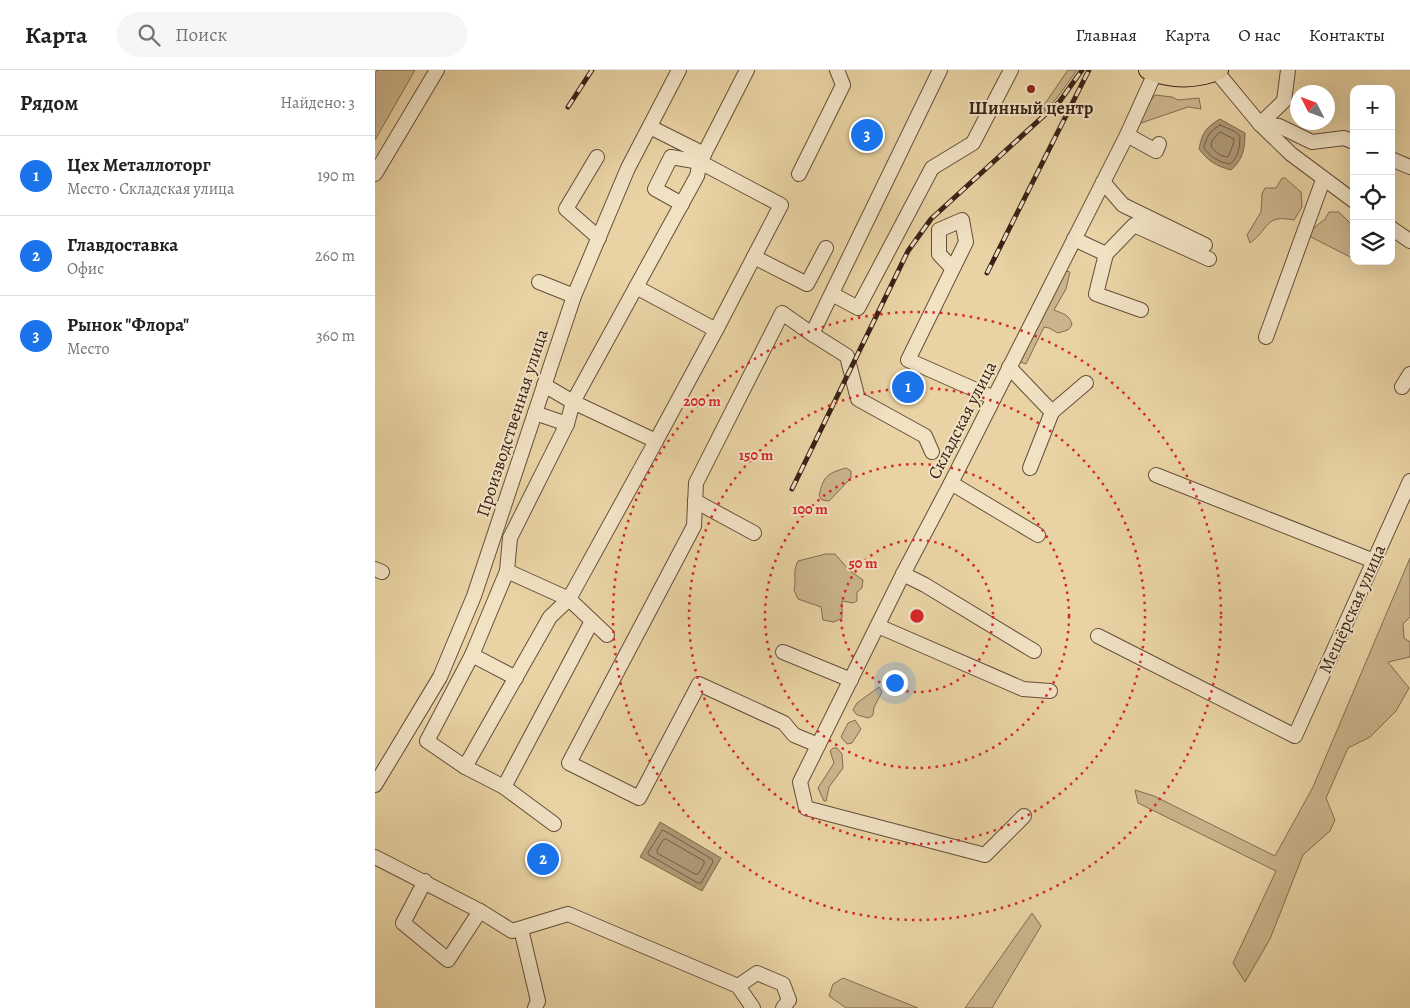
<!DOCTYPE html>
<html lang="ru">
<head>
<meta charset="utf-8">
<style>
  :root { --surface:#fff; --page:#f6f6f6; --text:#202124; --muted:#757577; --line:#e0e0e0; --accent:#1a73e8 }
  body { margin:0; font-family:Alegreya,serif; background:var(--page); color:var(--text) }
  .controls { position:absolute; right:15px; top:15px; display:grid; overflow:hidden; border-radius:10px; box-shadow:0 5px 20px #0002 }
  .controls button { width:45px; height:45px; display:grid; place-items:center; padding:0; border:0; border-bottom:1px solid var(--line); background:var(--surface); color:var(--text); font:25px sans-serif }
  .compass { position:absolute; left:915px; top:15px; width:45px; height:45px; border-radius:50%; background:var(--surface); box-shadow:0 5px 20px #0002; rotate:312deg }
  .you { position:absolute; left:519px; top:612px; width:18px; height:18px; margin:-12px; border:4px solid #fff; border-radius:50%; background:#1a73e8; box-shadow:0 0 0 8px #1a73e833 }
  .badge { display:grid; place-items:center; width:32px; height:32px; border-radius:50%; background:var(--accent); color:#fff; font-size:16px; font-weight:700 }
  .pin { position:absolute; translate:-50% -50%; border:2px solid #fff; box-shadow:0 1px 5px #0006 }
  .list { margin:0; padding:0; list-style:none }
  h2 { display:flex; justify-content:space-between; align-items:center; height:65px; margin:0; padding:0 20px; font-size:21px }
  h2 small { font-size:16px; font-weight:400; color:var(--muted) }
  .list li { display:grid; grid-template-columns:32px 1fr auto; gap:15px; align-items:center; box-sizing:border-box; height:80px; padding:0 20px; border-top:1px solid var(--line) }
  .list b { display:block; font-size:19px; white-space:nowrap }
  .list p { margin:0; font-size:16px; white-space:nowrap; color:var(--muted) }
  .list em { font-size:16px; font-style:normal; color:var(--muted) }
  .icon { flex:none; width:28px; height:28px; fill:none; stroke:currentColor; stroke-width:2; stroke-linecap:round; stroke-linejoin:round }
  .map { position:relative; flex:none; width:1035px; height:938px; overflow:hidden }
  header { display:flex; align-items:center; gap:30px; box-sizing:border-box; height:70px; padding:0 25px; background:var(--surface); border-bottom:1px solid var(--line) }
  header strong { font-size:24px }
  nav { display:flex; gap:28px; margin-inline-start:auto; font-size:18px }
  .search { width:350px; height:45px; background:var(--page); display:flex; align-items:center; gap:12px; box-sizing:border-box; padding:0 18px; border-radius:28px; color:var(--muted); font-size:19px }
  main { display:flex }
  aside { flex:1; background:var(--surface) }
  .map>svg:first-child { display:block }
  .green { fill:#cbb58c; stroke:#826c51 }
  .water { fill:#ad9774; stroke:#7e684e }
  .lines { fill:none; stroke-linecap:round; stroke-linejoin:round }
  .shore { stroke:#725c45; stroke-width:1 }
  .minor-casing { stroke:#644e3a; stroke-width:16 }
  .major-casing { stroke:#382216; stroke-width:20 }
  .minor { stroke:#f1e2c4; stroke-width:14 }
  .major { stroke:#e9d3a4; stroke-width:18 }
  .rail-casing { stroke:#382216; stroke-width:5 }
  .rail { stroke:#f1e2c4; stroke-width:3; stroke-dasharray:9; stroke-linecap:butt }
  .ring { fill:none; stroke:#d62828; stroke-width:2.5; stroke-dasharray:2.5 5 }
  .poi-dot { fill:#8f2418; stroke:#f1e2c4; stroke-width:2 }
  .labels { text-anchor:middle; dominant-baseline:central; stroke-width:4; stroke-linejoin:round; paint-order:stroke }
  .poi-label { font-size:18px; font-weight:bold; fill:#382216; stroke:#f1e2c4 }
  .street-label { font-size:18px; fill:#382216; stroke:#f1e2c4 }
  .centre { fill:#d62828; stroke:#f1e2c4; stroke-width:2.5 }
  .ring-label { font-size:15px; text-anchor:middle; font-weight:bold; fill:#d62828; stroke:#f1e2c4; stroke-width:4; stroke-linejoin:round; paint-order:stroke }
</style>
</head>
<body>
<header>
<strong>Карта</strong>
<div class="search"><svg class="icon" aria-label="search" viewBox="0 0 24 24"><circle cx="10" cy="10" r="6"/><path d="M15 15l6 6"/></svg>Поиск</div>
<nav><a>Главная</a><a>Карта</a><a>О нас</a><a>Контакты</a></nav>
</header>
<main>
<aside>
<h2>Рядом<small>Найдено: 3</small></h2>
<ul class="list">
<li><span class="badge">1</span><div><b>Цех Металлоторг</b><p>Место · Складская улица</p></div><em>190 m</em></li>
<li><span class="badge">2</span><div><b>Главдоставка</b><p>Офис</p></div><em>260 m</em></li>
<li><span class="badge">3</span><div><b>Рынок &quot;Флора&quot;</b><p>Место</p></div><em>360 m</em></li>
</ul>
</aside>
<div class="map">
<svg width="1035" height="938" viewBox="0 0 1035 938">
  <rect width="100%" height="100%" fill="#e9d3a4"/>
  <filter id="stains"><feTurbulence type="fractalNoise" baseFrequency=".004" numOctaves="4"/><feColorMatrix values="0 0 0 0 .2 0 0 0 0 .09 0 0 0 0 .02 0 0 0 .5 -.17"/></filter>
  <radialGradient id="worn" r=".72"><stop offset=".6" stop-color="#630" stop-opacity="0"/><stop offset="1" stop-color="#630" stop-opacity=".3"/></radialGradient>
  <g class="green">
    <polygon points="2,0 40,0 0,70 0,4"/>
    <polygon points="693,0 702,0 682,28 669,41 669,35"/>
    <polygon points="780,25 797,27 803,30 824,28 826,39 813,37 766,53 767,42"/>
    <path d="M 907,108 L 910,108 L 926,122 L 927,137 L 919,150 C 889,144 895,159 875,173 L 872,165 L 886,142 L 887,124 L 890,118 L 901,118 Z"/>
    <polygon points="954,142 964,142 979,157 979,173 977,177 979,178 979,189 936,167 934,162 950,149"/>
    <path d="M 687,200 L 695,202 L 691,219 L 679,240 C 689,244 695,245 697,255 L 693,260 L 683,263 L 674,258 L 669,257 L 651,294 L 645,292 Z"/>
    <path d="M 471,398 L 476,401 L 476,408 L 454,431 L 447,430 L 444,426 C 448,407 452,403 471,398 Z"/>
    <path d="M 451,484 L 460,484 L 474,500 L 488,510 L 487,518 L 482,522 L 482,531 L 478,533 L 467,531 L 467,548 L 459,552 L 448,550 L 446,537 L 423,529 L 419,520 C 422,507 417,503 423,491 Z"/>
    <polygon points="1035,488 1035,547 1028,554 1029,568 1035,572 1035,587 1013,592 1034,618 1021,641 995,667 973,678 951,728 960,750 955,761 928,785 895,869 870,912 858,893 901,801 763,733 760,720 779,726 900,786 938,717"/>
    <polygon points="504,617 507,622 499,637 498,645 494,648 482,645 478,640 482,633"/>
    <polygon points="480,650 486,659 477,673 472,674 466,667 473,653"/>
    <polygon points="458,678 462,678 467,684 468,698 454,717 451,731 449,731 443,718 459,693 455,681"/>
    <polygon points="657,843 666,856 617,938 590,938"/>
    <polygon points="468,908 543,938 471,938 454,926 458,914"/>
  </g>
  <g class="water">
    <path d="M 845,49 L 870,63 C 870,78 868,90 856,100 C 841,96 833,91 824,79 C 827,63 831,57 845,49 Z"/>
    <polygon points="285,752 346,788 327,821 265,787"/>
  </g>
  <g class="lines">
    <g class="shore">
      <path d="M 845,55 L 859,61 L 865,66 C 865,77 863,88 855,94 C 843,92 836,87 829,78 C 831,67 836,60 845,55 Z"/>
      <path d="M 845,62 L 859,69 L 858,75 L 853,87 C 846,87 840,82 836,76 L 837,71 Z"/>
      <polygon points="288,760 337,789 338,792 326,813 323,813 274,785 273,783"/>
      <polygon points="291,769 329,791 329,794 323,804 320,804 282,783 282,780 288,770"/>
    </g>
    <g class="minor-casing">
      <g id="minor">
        <polyline points="841,1 885,54 916,84 979,131"/>
        <polyline points="885,54 904,56 937,72 969,68 979,72"/>
        <polyline points="885,54 909,31 913,0"/>
        <polyline points="275,57 329,84"/>
        <polyline points="752,65 781,81 784,74"/>
        <polyline points="222,87 191,139 224,168"/>
        <polyline points="1016,89 1035,97"/>
        <polyline points="0,104 62,0"/>
        <polyline points="424,104 468,15 462,0"/>
        <polyline points="728,112 748,135 830,175"/>
        <polyline points="1016,158 1035,171"/>
        <polyline points="699,169 731,184 721,224 766,240"/>
        <polyline points="731,184 759,155 834,189"/>
        <polyline points="379,187 432,214 451,178"/>
        <polyline points="577,198 564,184 564,160 587,150 591,172 533,290 619,328"/>
        <polyline points="164,212 199,226"/>
        <polyline points="261,217 341,260 406,135 325,92 296,87 280,119 307,134"/>
        <polyline points="457,224 483,238 557,98 598,73 636,0"/>
        <polyline points="437,264 472,286 483,329 550,366 557,382"/>
        <polyline points="891,267 948,110"/>
        <polyline points="634,297 677,342"/>
        <polyline points="169,315 198,332 322,106 325,92 372,0"/>
        <polyline points="1027,317 1035,304"/>
        <polyline points="160,343 192,354 198,332 281,371 341,260"/>
        <polyline points="192,354 135,468 132,501 194,529 232,565"/>
        <polyline points="655,398 677,342 711,313"/>
        <polyline points="781,405 999,491"/>
        <polyline points="576,413 663,465"/>
        <polyline points="320,431 379,463"/>
        <polyline points="0,499 7,502"/>
        <polyline points="528,504 550,515 659,581"/>
        <polyline points="503,556 648,619 675,621"/>
        <polyline points="723,566 920,666 1035,411"/>
        <polyline points="408,582 476,610"/>
        <polyline points="97,585 132,501"/>
        <polyline points="141,608 97,585 52,671 90,697 129,717 179,754"/>
        <polyline points="443,675 419,665 409,653 324,614 264,728 194,693 319,456 321,413 407,243 437,264 565,0"/>
        <polyline points="90,697 175,547 194,529 281,371"/>
        <polyline points="0,715 65,607 99,526 199,226 253,98 304,0"/>
        <polyline points="129,717 217,551"/>
        <polyline points="649,746 610,785 431,738 425,712 528,504 576,413 752,65 780,3"/>
        <polyline points="0,787 105,841 137,861 193,844 363,916 378,938"/>
        <polyline points="50,811 28,853 73,890 105,841"/>
        <polyline points="146,859 163,931 160,938"/>
        <polyline points="363,916 382,903 408,914 414,930 408,938"/>
      </g>
    </g>
    <g class="major-casing">
      <path id="major" d="M 773,0 C 796,10 822,10 844,0"/>
    </g>
    <use href="#minor" class="minor"/>
    <use href="#major" class="major"/>
    <g class="rail-casing">
      <g id="rail">
        <polyline points="193,37 217,0"/>
        <polyline points="612,203 714,0"/>
        <polyline points="417,419 533,181 556,149 685,31 707,0"/>
      </g>
    </g>
    <use href="#rail" class="rail"/>
  </g>
  <g class="ring">
    <circle cx="542" cy="546" r="76"/>
    <circle cx="542" cy="546" r="152"/>
    <circle cx="542" cy="546" r="228"/>
    <circle cx="542" cy="546" r="304"/>
  </g>
  <circle class="poi-dot" cx="656" cy="19" r="5"/>
  <g class="labels">
    <g class="poi-label">
      <text x="656" y="38">Шинный центр</text>
    </g>
    <g class="street-label">
      <text transform="translate(587 350) rotate(-63)">Складская улица</text>
      <text transform="translate(137 353) rotate(-72)">Производственная улица</text>
      <text transform="translate(977 539) rotate(-66)">Мещёрская улица</text>
    </g>
  </g>
  <circle cx="542" cy="546" r="8" class="centre"/>
  <g class="ring-label">
    <text x="327" y="336">200 m</text>
    <text x="381" y="390">150 m</text>
    <text x="435" y="444">100 m</text>
    <text x="488" y="498">50 m</text>
  </g>
  <rect width="100%" height="100%" filter="url(#stains)"/>
  <rect width="100%" height="100%" fill="url(#worn)"/>
</svg>
<div class="controls">
<button>+</button>
<button>−</button>
<button><svg class="icon" aria-label="locate" viewBox="0 0 24 24"><circle cx="12" cy="12" r="6"/><path d="M12 2v4M12 18v4M2 12h4M18 12h4"/></svg></button>
<button><svg class="icon" aria-label="layers" viewBox="0 0 24 24"><path d="M12 4l9 5-9 5-9-5zM3 14l9 5 9-5"/></svg></button>
</div>
<svg class="compass" viewBox="-18 -18 36 36"><path d="M0-13l5 13h-10z" fill="#e53935"/><path d="M0 13l5-13h-10z" fill="#757577"/></svg>
<div class="you"></div>
<div class="pin badge" style="left:533px;top:317px">1</div>
<div class="pin badge" style="left:168px;top:789px">2</div>
<div class="pin badge" style="left:492px;top:65px">3</div>
</div>
</main>
</body>
</html>
